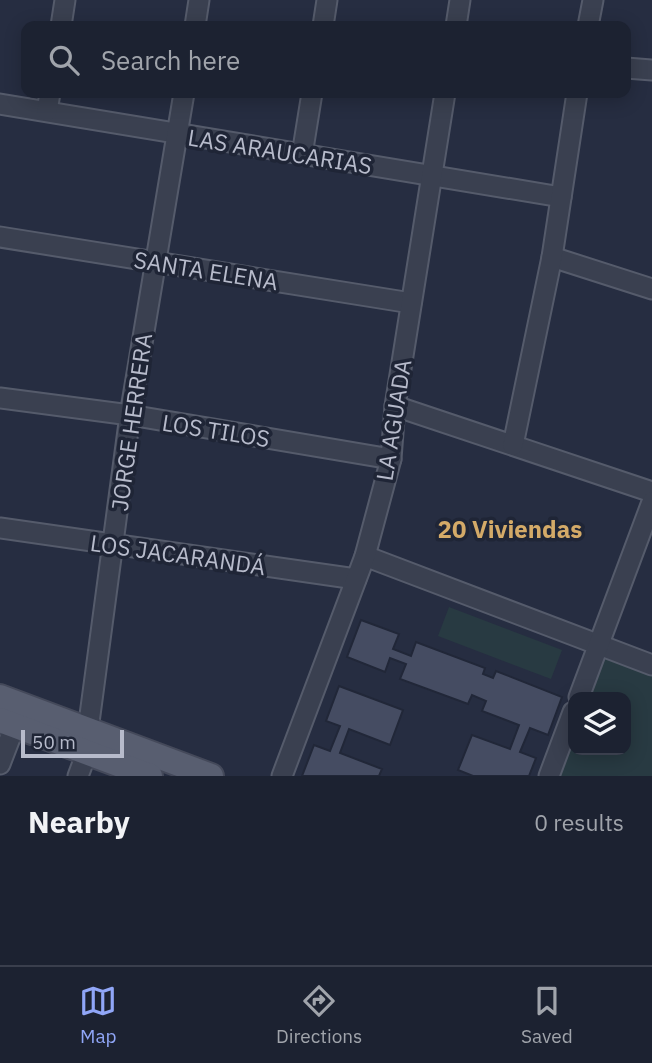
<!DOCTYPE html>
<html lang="en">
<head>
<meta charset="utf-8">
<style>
  :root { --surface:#1c2231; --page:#252a39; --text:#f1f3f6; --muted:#a0a4ab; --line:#3a3f4d; --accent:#90a6f7 }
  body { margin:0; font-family:"IBM Plex Sans",sans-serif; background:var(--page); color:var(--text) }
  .controls { position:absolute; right:21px; bottom:21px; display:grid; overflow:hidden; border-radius:14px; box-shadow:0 4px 18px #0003 }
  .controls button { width:63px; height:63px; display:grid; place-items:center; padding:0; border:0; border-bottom:2px solid var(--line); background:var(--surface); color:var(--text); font:35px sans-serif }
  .scale { position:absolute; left:21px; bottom:18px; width:103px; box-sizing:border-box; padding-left:7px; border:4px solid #b7bbcb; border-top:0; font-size:19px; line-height:24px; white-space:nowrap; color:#b7bbcb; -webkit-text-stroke:5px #1f2536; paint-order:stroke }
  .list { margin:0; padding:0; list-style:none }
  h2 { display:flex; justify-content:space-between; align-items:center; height:91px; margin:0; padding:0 28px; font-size:30px }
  h2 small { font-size:23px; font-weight:400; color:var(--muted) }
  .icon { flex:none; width:38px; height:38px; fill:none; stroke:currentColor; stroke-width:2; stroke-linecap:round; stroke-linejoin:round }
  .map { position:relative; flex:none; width:652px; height:776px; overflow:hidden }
  .search { position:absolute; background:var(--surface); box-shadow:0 4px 18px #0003; left:21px; right:21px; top:21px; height:77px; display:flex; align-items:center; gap:18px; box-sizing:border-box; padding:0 24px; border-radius:14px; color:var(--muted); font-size:26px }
  .sheet { height:189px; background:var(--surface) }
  nav { display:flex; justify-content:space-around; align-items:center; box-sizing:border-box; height:98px; border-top:2px solid var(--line); background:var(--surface); font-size:19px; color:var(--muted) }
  nav a { display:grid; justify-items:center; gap:4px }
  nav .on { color:var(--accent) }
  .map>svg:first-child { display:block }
  .green { fill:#283a42 }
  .building { fill:#454c62; stroke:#212738; stroke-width:2 }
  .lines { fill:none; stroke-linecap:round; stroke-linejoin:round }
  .minor-casing { stroke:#555b6b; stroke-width:23 }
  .major-casing { stroke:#44495a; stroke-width:28 }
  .minor { stroke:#3a4050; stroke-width:19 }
  .major { stroke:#585e70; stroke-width:24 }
  .labels { text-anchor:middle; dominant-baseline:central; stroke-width:7; stroke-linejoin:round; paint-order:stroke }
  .street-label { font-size:23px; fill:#b7bbcb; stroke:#1f2536 }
  .neighbourhood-label { font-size:24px; font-weight:bold; fill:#d4aa68; stroke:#1f2536 }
</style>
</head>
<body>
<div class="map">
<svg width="652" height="776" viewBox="0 0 652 776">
  <rect width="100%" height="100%" fill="#262d41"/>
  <g class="green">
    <polygon points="449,607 562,650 551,679 438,636"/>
    <polygon points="604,653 652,670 652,776 559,776 573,737 573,750 626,750 626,697 588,697"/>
  </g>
  <g class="building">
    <polygon points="361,620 399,634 393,649 411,656 416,642 485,668 483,674 493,678 496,671 562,697 548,735 530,728 520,752 536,758 529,776 473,776 458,770 472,735 510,749 519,725 482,711 486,701 472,695 468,704 400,679 406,664 390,658 385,672 347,657"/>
    <polygon points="339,686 403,710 390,745 349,729 340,753 382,769 379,776 302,776 314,745 330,751 340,726 326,721"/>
  </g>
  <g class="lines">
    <g class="minor-casing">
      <g id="minor">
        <polyline points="61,26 65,0"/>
        <polyline points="195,26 199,0"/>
        <polyline points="323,26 327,0"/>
        <polyline points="456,26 460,0"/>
        <polyline points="588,26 593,0"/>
        <polyline points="626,68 652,70"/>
        <polyline points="0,104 561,197"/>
        <polyline points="47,111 50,93"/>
        <polyline points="302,155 312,93"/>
        <polyline points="0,237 411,303"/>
        <polyline points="552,257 652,289"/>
        <polyline points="0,398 130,415 391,459"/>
        <polyline points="395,406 652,492"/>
        <polyline points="513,445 552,257 577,93"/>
        <polyline points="0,528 356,579"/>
        <polyline points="365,556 652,665"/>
        <polyline points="579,697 652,502"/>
        <polyline points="0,764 15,725"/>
        <polyline points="78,776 87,752 88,730 130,415 184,93"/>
        <polyline points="282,776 365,556 391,459 395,406 445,93"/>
        <polyline points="549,776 573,712"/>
      </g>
    </g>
    <g class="major-casing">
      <g id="major">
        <polyline points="0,697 211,776"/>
        <polyline points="0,720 150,776"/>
      </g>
    </g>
    <use href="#minor" class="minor"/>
    <use href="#major" class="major"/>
  </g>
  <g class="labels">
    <g class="street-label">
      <text transform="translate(280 151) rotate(9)">LAS ARAUCARIAS</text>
      <text transform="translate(206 270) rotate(9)">SANTA ELENA</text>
      <text transform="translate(393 420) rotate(-81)">LA AGUADA</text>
      <text transform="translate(131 422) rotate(-82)">JORGE HERRERA</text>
      <text transform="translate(216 430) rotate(9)">LOS TILOS</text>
      <text transform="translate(178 554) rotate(8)">LOS JACARANDÁ</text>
    </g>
    <g class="neighbourhood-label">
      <text x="510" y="529">20 Viviendas</text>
    </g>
  </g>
</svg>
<div class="controls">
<button><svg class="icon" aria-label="layers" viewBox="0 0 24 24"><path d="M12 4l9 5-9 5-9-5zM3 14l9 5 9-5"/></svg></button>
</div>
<div class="scale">50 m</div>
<div class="search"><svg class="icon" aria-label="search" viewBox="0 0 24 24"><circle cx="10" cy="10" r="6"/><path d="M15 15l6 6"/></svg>Search here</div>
</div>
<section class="sheet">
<h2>Nearby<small>0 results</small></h2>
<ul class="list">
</ul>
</section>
<nav>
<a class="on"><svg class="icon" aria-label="map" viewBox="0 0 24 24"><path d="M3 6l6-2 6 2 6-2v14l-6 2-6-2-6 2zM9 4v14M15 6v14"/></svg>Map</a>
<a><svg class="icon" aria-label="directions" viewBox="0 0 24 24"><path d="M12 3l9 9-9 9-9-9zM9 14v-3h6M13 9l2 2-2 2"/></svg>Directions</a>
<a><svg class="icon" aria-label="saved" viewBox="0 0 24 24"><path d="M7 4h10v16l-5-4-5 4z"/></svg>Saved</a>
</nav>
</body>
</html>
